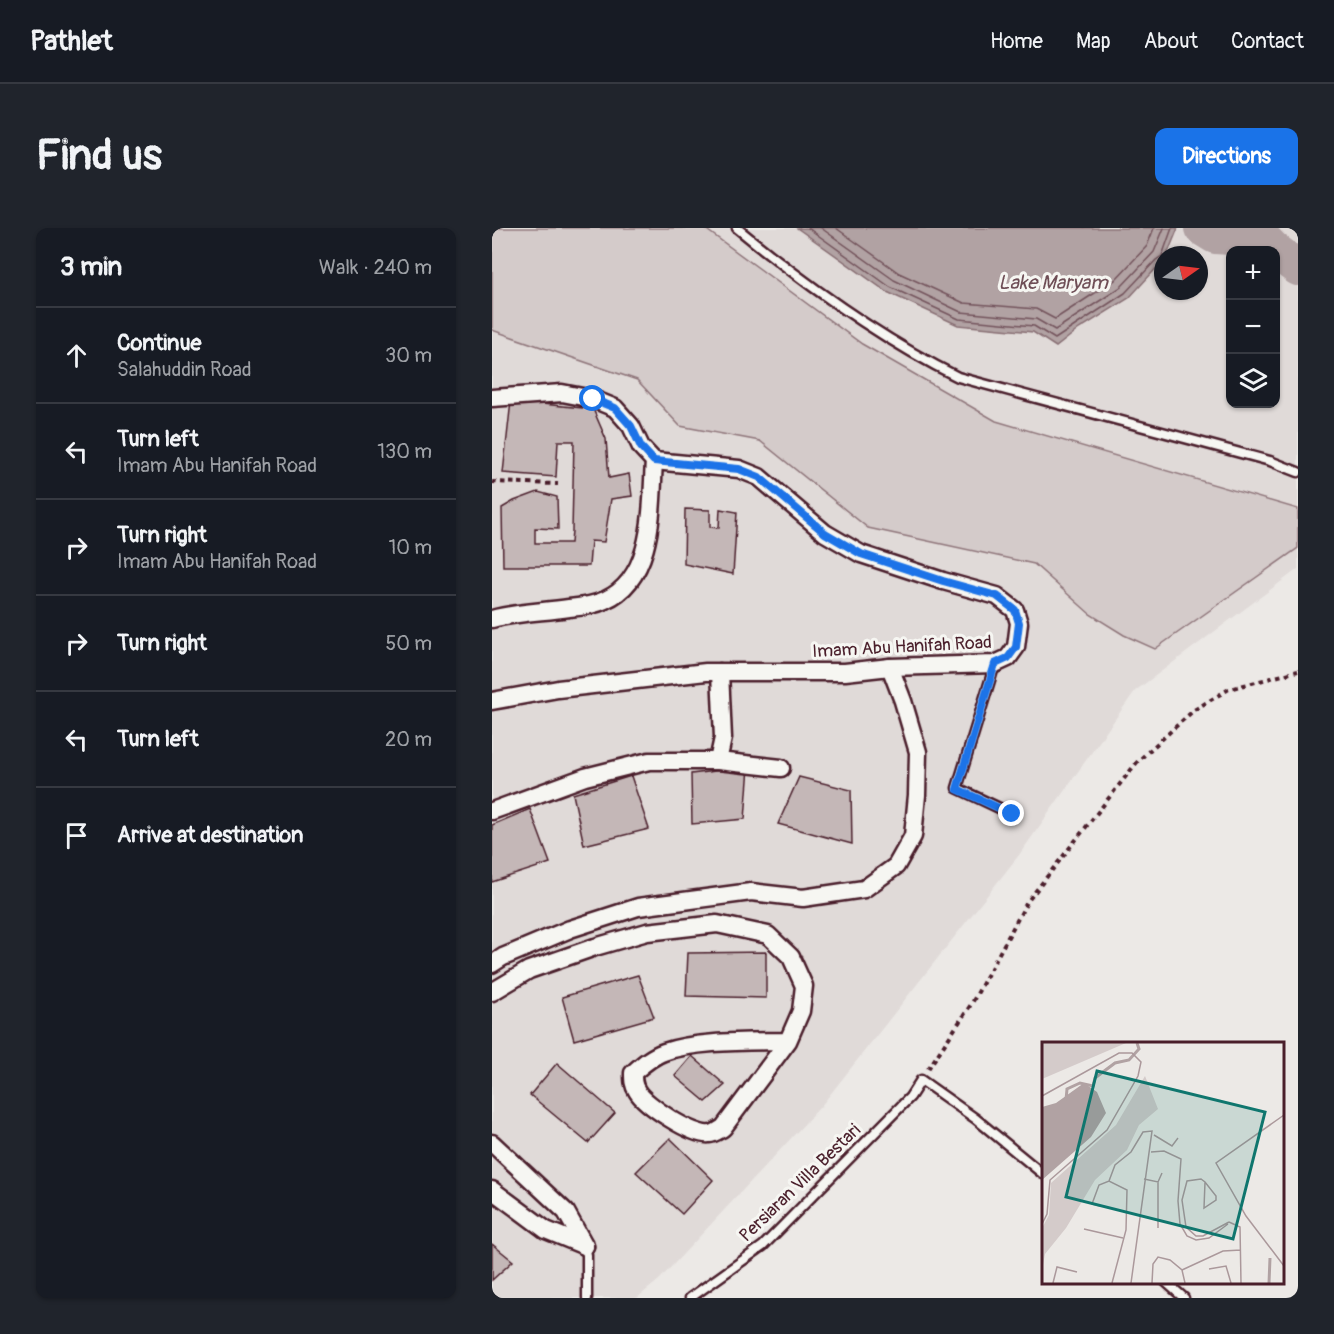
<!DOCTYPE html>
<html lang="en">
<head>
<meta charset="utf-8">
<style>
  :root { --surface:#171b24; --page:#20242c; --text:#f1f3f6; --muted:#9ea1a6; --line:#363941; --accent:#1a73e8 }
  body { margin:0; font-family:Pangolin,sans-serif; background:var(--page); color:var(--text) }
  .controls { position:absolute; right:18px; top:18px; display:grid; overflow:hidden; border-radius:12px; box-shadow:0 2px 4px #0004 }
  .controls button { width:54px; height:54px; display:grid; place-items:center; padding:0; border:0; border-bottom:2px solid var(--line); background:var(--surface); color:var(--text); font:30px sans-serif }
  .compass { position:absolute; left:662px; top:18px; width:54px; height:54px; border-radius:50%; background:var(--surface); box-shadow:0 2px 4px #0004; rotate:76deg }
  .stop { position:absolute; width:18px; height:18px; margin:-14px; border:4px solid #1a73e8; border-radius:50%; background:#fff }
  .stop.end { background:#1a73e8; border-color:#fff; box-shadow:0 2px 6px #0008 }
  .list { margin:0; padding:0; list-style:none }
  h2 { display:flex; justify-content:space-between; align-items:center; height:78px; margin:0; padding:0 24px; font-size:26px }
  h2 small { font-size:20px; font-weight:400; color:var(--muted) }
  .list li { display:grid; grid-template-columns:39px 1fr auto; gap:18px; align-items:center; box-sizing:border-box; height:96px; padding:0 24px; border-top:2px solid var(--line) }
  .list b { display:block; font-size:22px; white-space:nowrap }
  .list p { margin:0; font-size:20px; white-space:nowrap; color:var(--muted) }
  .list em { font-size:20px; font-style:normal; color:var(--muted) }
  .icon { flex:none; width:33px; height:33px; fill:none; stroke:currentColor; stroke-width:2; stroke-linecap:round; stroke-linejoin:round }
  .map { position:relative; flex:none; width:806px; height:1070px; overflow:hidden; border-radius:12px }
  header { display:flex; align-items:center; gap:36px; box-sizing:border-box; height:84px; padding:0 30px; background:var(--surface); border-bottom:2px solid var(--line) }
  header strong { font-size:28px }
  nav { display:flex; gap:33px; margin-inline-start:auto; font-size:21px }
  .intro { display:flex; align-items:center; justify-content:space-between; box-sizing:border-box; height:144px; padding:0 36px }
  h1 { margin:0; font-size:42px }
  .button { padding:15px 27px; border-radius:12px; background:var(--accent); color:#fff; font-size:21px; font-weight:700 }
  main { display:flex; gap:36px; padding:0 36px }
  aside { flex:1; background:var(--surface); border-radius:12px; box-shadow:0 2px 4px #0004 }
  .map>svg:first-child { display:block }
  .built { fill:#e0dad8; fill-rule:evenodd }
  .green { fill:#d4cbca; stroke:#8f757a; stroke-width:1.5 }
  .water { fill:#b1a2a3; stroke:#886e73; stroke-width:1.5 }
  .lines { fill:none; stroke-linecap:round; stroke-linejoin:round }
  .shore { stroke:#73535b; stroke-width:1.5 }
  .river { stroke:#b1a2a3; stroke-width:36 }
  .building { fill:#c4b7b7; stroke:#4a1f2b; stroke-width:1.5 }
  .lane-casing { stroke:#4a1f2b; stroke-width:13 }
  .street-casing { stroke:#4a1f2b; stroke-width:21 }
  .path { stroke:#4a1f2b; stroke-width:4; stroke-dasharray:4.5 4.5; stroke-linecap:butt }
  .lane { stroke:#f6f6f2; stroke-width:8 }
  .street { stroke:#f6f6f2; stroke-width:16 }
  .route { stroke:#1a73e8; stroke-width:8 }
  .labels { text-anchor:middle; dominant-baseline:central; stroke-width:6; stroke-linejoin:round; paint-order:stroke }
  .street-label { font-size:18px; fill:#4a1f2b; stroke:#f6f6f2 }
  .water-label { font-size:20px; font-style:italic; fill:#6e4d55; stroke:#f6f6f2 }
  .inset-river { fill:none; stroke:#b1a2a3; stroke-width:3 }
  .inset-road { fill:none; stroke:#ab989b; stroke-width:1.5 }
  .view { fill:#0f766e; fill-opacity:0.15; stroke:#0f766e; stroke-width:3 }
  .inset-edge { fill:none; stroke:#4a1f2b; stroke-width:3 }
</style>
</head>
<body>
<header>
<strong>Pathlet</strong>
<nav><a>Home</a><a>Map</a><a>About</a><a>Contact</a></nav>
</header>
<div class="intro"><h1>Find us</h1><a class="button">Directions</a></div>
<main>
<aside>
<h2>3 min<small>Walk · 240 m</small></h2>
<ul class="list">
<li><svg class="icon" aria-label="ahead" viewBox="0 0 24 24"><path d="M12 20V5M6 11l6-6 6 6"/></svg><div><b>Continue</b><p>Salahuddin Road</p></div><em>30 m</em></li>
<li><svg class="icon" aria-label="left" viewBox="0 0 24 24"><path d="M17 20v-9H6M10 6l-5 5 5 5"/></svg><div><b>Turn left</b><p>Imam Abu Hanifah Road</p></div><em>130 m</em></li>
<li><svg class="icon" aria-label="right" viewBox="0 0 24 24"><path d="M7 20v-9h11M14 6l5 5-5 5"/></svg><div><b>Turn right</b><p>Imam Abu Hanifah Road</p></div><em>10 m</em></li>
<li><svg class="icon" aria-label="right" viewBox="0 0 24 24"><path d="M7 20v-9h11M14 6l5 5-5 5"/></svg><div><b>Turn right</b></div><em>50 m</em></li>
<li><svg class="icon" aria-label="left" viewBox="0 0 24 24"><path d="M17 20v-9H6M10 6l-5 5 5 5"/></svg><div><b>Turn left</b></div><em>20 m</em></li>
<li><svg class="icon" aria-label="arrive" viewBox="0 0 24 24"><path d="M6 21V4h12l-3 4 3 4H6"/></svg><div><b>Arrive at destination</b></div></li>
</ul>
</aside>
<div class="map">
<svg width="806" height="1070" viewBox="0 0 806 1070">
  <rect width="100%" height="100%" fill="#ece9e6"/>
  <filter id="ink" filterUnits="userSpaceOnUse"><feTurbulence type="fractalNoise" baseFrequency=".0167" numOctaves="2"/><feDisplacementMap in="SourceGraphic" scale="12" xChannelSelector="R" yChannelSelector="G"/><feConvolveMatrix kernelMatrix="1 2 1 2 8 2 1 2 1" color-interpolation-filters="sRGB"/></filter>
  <g filter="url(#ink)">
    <path class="built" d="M 0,0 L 806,0 L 806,341 L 643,463 L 527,627 L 329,878 L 167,1052 L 145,1070 L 0,1070 ZM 738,22 L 784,22 L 784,176 L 738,176 ZM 671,27 L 707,27 L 707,63 L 671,63 Z"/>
    <polygon class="green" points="0,0 212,0 370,116 504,193 806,281 806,320 663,421 632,407 598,386 542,336 376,300 268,213 188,198 145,152 0,102"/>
    <polygon class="water" points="305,0 686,0 675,27 671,27 671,33 637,70 587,101 564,119 541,104 466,97 395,64"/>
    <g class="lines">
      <g class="shore">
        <polyline points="316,0 398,59 467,91 542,98 563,111 633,65 664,32 670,28 680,0"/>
        <polyline points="329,0 402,52 469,84 544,91 563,102 629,59 662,24 672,0"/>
        <polyline points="344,0 407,45 472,75 544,81 563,91 623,52 655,18 662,0"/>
      </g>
      <g class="river">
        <polyline points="710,0 723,8 739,9 750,0"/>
        <polyline points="761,0 780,20 806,40"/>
      </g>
    </g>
    <g class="building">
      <polygon points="19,173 101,181 114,211 117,250 137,246 140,268 119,271 112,314 99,313 97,338 11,338 10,280 22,273 46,264 65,269 66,301 43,300 43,315 79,315 80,303 82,213 66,213 64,249 11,245"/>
      <polygon points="193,281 218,282 218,299 227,300 228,281 245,284 241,346 192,336"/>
      <polygon points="257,539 253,591 200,596 199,546"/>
      <polygon points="139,548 157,601 92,617 81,566"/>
      <polygon points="307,549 359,562 360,616 286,596"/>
      <polygon points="38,581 58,635 0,654 0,597"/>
      <polygon points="274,724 274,770 194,768 196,725"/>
      <polygon points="146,747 162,789 82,812 70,769"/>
      <polygon points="200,828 233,857 214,874 183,848"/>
      <polygon points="65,835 123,885 96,915 38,867"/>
      <polygon points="178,910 221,952 190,986 144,944"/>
      <polygon points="0,1016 21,1033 0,1052"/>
    </g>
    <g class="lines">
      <g class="lane-casing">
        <g id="lane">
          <path d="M 245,0 C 313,56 387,110 466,149 L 778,233 L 806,244"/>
          <polyline points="503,436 465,560 520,586"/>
          <polyline points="93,1018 95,1027 95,1070"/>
          <polyline points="674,1054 692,1070"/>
          <polyline points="198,1070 271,1018 418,869 429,852 484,891 551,946"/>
        </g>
      </g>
      <g class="street-casing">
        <g id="street">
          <path d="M 0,170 L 70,165 L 101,171 L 123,180 L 139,198 L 149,219 L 162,233 C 159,278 163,350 113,372 C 103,377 88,379 77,380 C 51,384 25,384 0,391"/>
          <polyline points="228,444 231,510 226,533 289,540"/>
          <polyline points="0,473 66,461 214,444 353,444 398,439 503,436 516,430 524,419 527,395 523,382 505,368 451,353 369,326 333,305 267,249 247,241 162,233"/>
          <polyline points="0,583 93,549 157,533 226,533"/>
          <polyline points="0,736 11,729 78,701 146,679 259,664 311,670 372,661 404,638 421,608 425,567 426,524 411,473 398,439"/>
          <path d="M 0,764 L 37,742 L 103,719 L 155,704 L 225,696 L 276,707 L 299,729 L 312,758 L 309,783 L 296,813 L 231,900 C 227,902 222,906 218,906 C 202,909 153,877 145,863 C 141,857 141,852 141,845 C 150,837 160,828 172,824 C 206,812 259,814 296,813"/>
          <polyline points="0,915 74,984 93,1018"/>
          <polyline points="0,962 54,1002 93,1018"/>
        </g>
      </g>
      <g class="path">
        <polyline points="0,254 66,256"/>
        <polyline points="436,841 480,775 535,674 646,533 702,482 737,461 806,443"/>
      </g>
      <use href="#lane" class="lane"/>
      <use href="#street" class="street"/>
    </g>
  </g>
  <g class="lines" filter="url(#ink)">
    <polyline class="route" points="101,171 123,180 139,198 149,219 162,233 247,241 267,249 333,305 369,326 451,353 505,368 523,382 527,395 524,419 516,430 503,436 465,561 520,586"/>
  </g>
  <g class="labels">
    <g class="street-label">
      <text transform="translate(410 419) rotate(-3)">Imam Abu Hanifah Road</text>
      <text transform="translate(308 955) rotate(-44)">Persiaran Villa Bestari</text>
    </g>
    <g class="water-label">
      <text x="561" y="54">Lake Maryam</text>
    </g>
  </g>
  <g transform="translate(550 814)">
    <rect width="242" height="242" fill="#ece9e6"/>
    <path d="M 0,1 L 84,1 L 0,37 ZM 103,34 L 116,67 L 97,83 L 85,108 L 53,138 L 24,186 L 3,212 L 0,228 L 0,186 L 7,173 L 9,141 L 74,83 Z" fill="#d4cbca"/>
    <path d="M 42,41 L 55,50 L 64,71 L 49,95 L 0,138 L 0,65 L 14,61 Z" fill="#b1a2a3"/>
    <path class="inset-river" d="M 24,58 L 25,47 L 38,41 L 51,44 L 53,36 L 73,21 L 87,18 L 97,7 L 95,1M 227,241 L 228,216"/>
    <path class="inset-road" d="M 0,54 L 77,11 L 90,11 L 99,20 L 96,34 L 65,88 L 8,138 L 5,172 L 0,182M 242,73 L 174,121 L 204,174 L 242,224M 112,93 L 130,104 L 136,96M 109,110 L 122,109 L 139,117 L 136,159 L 138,182 L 145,194 L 154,198 L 167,196 L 186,182M 102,137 L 116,140 L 120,131M 67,139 L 73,123 L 89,110 L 101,90 L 110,89 L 89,241M 163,140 L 162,166 L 174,158 L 174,154 L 163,140 L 159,137 L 145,139 L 140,158 L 144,185 L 154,194 L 161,194 L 187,180M 58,164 L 50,162 L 57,143 L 67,139 L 85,148 L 84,188 L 70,241M 187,180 L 198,185 L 199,241M 116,186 L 116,140M 42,187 L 81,196M 167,227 L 184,224 L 189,241M 140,228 L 181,209 L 199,208M 11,241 L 15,225 L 35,230M 110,241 L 111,222 L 116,215 L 128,218 L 140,228 L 143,241"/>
    <path class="view" d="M 55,29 L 223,70 L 191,197 L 24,155 Z"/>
    <rect width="242" height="242" class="inset-edge"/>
  </g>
</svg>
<div class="controls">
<button>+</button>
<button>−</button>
<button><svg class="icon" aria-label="layers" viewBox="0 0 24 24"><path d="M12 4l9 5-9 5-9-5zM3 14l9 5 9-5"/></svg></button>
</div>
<svg class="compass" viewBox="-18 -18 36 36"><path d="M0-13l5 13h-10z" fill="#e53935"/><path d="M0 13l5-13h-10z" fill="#9ea1a6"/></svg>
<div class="stop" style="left:101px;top:171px"></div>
<div class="stop end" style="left:520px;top:586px"></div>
</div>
</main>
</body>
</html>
